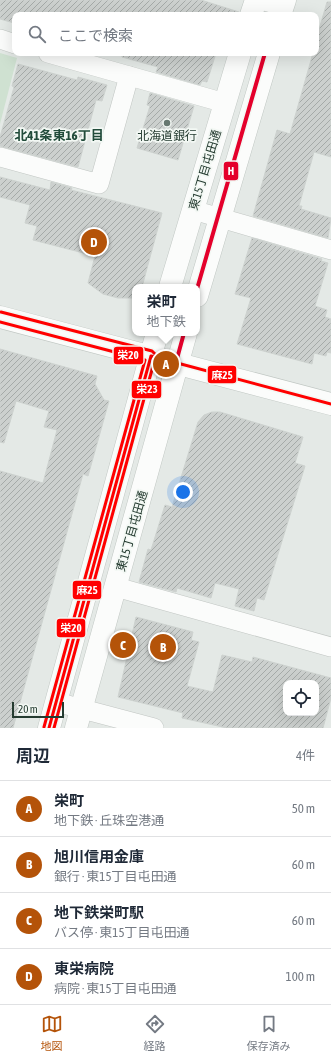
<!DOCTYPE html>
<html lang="ja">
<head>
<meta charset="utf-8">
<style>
  :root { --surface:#fff; --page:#f6f6f7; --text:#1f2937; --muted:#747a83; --line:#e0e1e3; --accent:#b45309 }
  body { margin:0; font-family:"Asap Condensed","Noto Sans JP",sans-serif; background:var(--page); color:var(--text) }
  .controls { position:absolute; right:12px; bottom:12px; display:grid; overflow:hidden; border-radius:8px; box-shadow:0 4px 16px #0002 }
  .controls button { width:36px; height:36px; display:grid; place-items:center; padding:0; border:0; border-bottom:1px solid var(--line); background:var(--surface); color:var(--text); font:20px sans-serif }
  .scale { position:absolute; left:12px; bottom:10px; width:52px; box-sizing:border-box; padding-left:4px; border:2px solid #243b30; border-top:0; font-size:11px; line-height:14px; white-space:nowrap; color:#243b30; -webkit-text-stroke:3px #f3f8f4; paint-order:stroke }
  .you { position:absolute; left:183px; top:492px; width:14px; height:14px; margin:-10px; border:3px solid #fff; border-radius:50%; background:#1a73e8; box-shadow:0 0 0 6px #1a73e833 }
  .badge { display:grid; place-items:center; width:26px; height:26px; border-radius:50%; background:var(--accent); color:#fff; font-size:13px; font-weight:700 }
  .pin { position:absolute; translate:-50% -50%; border:2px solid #fff; box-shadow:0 1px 4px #0006 }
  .popup { position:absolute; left:132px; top:284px; width:68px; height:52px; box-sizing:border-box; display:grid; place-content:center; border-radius:8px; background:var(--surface); filter:drop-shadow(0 1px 3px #0005); font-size:13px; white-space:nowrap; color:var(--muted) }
  .popup b { font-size:15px; color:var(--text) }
  .popup::after { content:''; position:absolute; left:50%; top:100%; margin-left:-8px; border:8px solid transparent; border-top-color:var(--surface) }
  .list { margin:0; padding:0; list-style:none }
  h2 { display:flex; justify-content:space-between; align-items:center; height:52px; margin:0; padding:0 16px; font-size:17px }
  h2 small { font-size:13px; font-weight:400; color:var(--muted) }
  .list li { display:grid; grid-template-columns:26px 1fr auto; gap:12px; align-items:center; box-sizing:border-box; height:56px; padding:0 16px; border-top:1px solid var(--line) }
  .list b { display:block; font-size:15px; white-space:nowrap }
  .list p { margin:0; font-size:13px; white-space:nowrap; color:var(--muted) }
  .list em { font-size:13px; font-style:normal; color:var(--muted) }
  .icon { flex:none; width:22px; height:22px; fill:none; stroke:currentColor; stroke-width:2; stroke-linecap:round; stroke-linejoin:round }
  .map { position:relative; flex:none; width:331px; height:728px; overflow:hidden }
  .search { position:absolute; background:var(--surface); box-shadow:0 4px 16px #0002; left:12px; right:12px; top:12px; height:44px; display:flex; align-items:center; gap:10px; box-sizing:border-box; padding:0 14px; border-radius:8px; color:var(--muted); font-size:15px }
  .sheet { height:276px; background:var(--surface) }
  nav { display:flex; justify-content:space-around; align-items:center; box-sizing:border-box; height:56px; border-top:1px solid var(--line); background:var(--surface); font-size:11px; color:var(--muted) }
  nav a { display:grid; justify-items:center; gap:2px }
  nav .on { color:var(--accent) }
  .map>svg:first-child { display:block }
  .park { fill:#cfe1d1 }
  .building { fill:url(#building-hatch); stroke:#cdd2cf; fill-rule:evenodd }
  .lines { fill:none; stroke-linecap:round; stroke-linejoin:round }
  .street-casing { stroke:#c1c6c3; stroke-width:20 }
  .secondary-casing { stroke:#c0c7c3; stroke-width:23 }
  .street { stroke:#fbfcfb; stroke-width:19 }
  .secondary { stroke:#fbfcfb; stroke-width:22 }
  .bus-1-casing { stroke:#f3f8f4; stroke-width:6 }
  .bus-2-casing { stroke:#f3f8f4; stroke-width:6 }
  .bus-3-casing { stroke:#f3f8f4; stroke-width:6 }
  .bus-1 { stroke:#f00; stroke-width:3 }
  .bus-2 { stroke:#f00; stroke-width:3 }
  .bus-3 { stroke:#f00; stroke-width:3 }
  .metro-1-casing { stroke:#f3f8f4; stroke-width:7 }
  .metro-1 { stroke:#e4002b; stroke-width:4 }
  .poi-dot { fill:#677870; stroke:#f3f8f4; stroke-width:1.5 }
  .labels { text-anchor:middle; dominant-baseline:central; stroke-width:3.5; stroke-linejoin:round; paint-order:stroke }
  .poi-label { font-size:12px; fill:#243b30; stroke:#f3f8f4 }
  .street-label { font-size:12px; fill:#243b30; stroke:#f3f8f4 }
  .neighbourhood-label { font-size:13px; font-weight:bold; fill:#214b3a; stroke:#f3f8f4 }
  .line-badge { stroke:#f3f8f4; stroke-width:1.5 }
  .badge-label { font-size:11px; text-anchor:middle; font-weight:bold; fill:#fff }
</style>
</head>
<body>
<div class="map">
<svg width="331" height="728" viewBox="0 0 331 728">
  <defs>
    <pattern id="building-hatch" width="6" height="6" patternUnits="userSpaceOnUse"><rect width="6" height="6" fill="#ccd0ce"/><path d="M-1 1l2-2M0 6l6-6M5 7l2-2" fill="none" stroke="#a5aaa8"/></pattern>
  </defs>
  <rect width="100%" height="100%" fill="#e4e9e6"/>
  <polygon class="park" points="0,53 17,58 0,124"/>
  <g class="building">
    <polygon points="0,0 201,0 239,12 238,15 15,15 14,23 0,19"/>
    <polygon points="327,2 331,2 331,157 314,152 299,206 302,206 301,209 331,218 328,238 253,216 277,130 290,134 313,53 316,53 316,40"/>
    <polygon points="122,53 216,53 207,82 202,81 200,85 156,72 158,67 122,57"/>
    <polygon points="18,64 77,80 78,77 107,85 102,101 96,100 78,167 0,146 0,137 14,87 12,86"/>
    <polygon points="150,93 194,106 178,160 137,148 150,106 147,105"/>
    <polygon points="0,177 50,190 51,182 72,188 71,190 162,213 142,287 135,287 135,298 118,298 103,294 88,283 95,256 33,240 37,226 25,223 30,205 0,197"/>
    <polygon points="252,238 322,259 321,261 328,263 315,306 327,310 325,317 331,319 331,353 327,352 326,356 314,353 312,364 237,344 251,298 235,294"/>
    <polygon points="0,349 97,376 95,384 104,400 109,401 88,476 83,474 13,728 0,728 0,471 43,483 57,430 44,427 49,411 16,401 4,443 0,442"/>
    <polygon points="212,412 220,412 303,437 295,463 305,466 264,600 257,598 254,611 235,606 239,589 215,583 211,598 177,588 176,592 139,582 148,549 151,550 165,505 172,507 198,422 204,415"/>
    <path d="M 136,617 L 193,632 L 191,640 L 199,642 L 187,686 L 213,692 L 222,655 L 252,662 L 253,657 L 331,678 L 331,698 L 323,728 L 227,728 L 182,718 L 183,713 L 118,697 ZM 286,683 L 316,683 L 316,713 L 286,713 Z"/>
  </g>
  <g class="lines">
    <g class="street-casing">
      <g id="street">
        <polyline points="261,0 283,6"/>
        <polyline points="0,39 15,44"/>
        <polyline points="48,53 225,103"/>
        <polyline points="0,157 99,184 129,76"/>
        <polyline points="193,210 331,250"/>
        <polyline points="116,587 331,647"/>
        <polyline points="56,702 154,728"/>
      </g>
    </g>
    <g class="secondary-casing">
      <g id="secondary">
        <polyline points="251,15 256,0"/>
        <polyline points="280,15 285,0"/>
        <polyline points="170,287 240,53"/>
        <polyline points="197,296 269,53"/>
        <polyline points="0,317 331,404"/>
        <polyline points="49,728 157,333"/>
        <polyline points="76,728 186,333"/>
      </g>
    </g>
    <use href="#street" class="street"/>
    <use href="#secondary" class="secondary"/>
    <g class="bus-1-casing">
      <polyline id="bus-1" points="49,728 151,356 331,404"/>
    </g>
    <g class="bus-2-casing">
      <polyline id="bus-2" points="0,322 145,360 44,727"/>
    </g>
    <g class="bus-3-casing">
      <polyline id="bus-3" points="1,312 152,351 156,355 54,728"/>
    </g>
    <use href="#bus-1" class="bus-1"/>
    <use href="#bus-2" class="bus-2"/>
    <use href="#bus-3" class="bus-3"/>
    <g class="metro-1-casing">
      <g id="metro-1">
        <polyline points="197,289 265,53"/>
        <polyline points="175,366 184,333"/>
      </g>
    </g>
    <use href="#metro-1" class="metro-1"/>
  </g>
  <circle class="poi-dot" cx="167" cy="123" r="4"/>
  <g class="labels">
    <g class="poi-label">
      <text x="167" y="136">北海道銀行</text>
    </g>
    <g class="street-label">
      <text transform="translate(205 170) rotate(-73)">東15丁目屯田通</text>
      <text transform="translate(132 531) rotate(-74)">東15丁目屯田通</text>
    </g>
    <g class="neighbourhood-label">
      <text x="59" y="135">北41条東16丁目</text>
    </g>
  </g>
  <g class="line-badge">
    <rect x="223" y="161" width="16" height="20" rx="4" fill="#e4002b"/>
    <rect x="113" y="346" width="31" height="19" rx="4" fill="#f00"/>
    <rect x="207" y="365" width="30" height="19" rx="4" fill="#f00"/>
    <rect x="131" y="380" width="31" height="19" rx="4" fill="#f00"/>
    <rect x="72" y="580" width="30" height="20" rx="4" fill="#f00"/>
    <rect x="56" y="618" width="30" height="20" rx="4" fill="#f00"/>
  </g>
  <g class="badge-label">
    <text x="231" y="175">H</text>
    <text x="128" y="359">栄20</text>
    <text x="222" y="379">麻25</text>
    <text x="147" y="393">栄23</text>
    <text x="87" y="594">麻25</text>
    <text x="71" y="632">栄20</text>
  </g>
</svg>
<div class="controls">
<button><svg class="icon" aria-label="locate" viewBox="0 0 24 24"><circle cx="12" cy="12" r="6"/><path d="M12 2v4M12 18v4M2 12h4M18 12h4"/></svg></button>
</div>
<div class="scale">20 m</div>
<div class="you"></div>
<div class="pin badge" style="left:166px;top:364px">A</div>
<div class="popup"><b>栄町</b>地下鉄</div>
<div class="pin badge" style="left:163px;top:647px">B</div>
<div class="pin badge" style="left:123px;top:645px">C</div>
<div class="pin badge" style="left:94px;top:242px">D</div>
<div class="search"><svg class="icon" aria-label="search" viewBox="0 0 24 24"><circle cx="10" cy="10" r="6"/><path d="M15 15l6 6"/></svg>ここで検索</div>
</div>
<section class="sheet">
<h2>周辺<small>4件</small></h2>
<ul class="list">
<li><span class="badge">A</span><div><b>栄町</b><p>地下鉄 · 丘珠空港通</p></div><em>50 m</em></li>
<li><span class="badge">B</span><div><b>旭川信用金庫</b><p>銀行 · 東15丁目屯田通</p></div><em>60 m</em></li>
<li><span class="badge">C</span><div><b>地下鉄栄町駅</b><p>バス停 · 東15丁目屯田通</p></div><em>60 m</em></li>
<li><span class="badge">D</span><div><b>東栄病院</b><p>病院 · 東15丁目屯田通</p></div><em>100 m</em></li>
</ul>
</section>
<nav>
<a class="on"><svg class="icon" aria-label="map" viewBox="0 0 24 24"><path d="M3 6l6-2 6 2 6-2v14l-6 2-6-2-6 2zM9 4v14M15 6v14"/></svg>地図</a>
<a><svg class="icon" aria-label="directions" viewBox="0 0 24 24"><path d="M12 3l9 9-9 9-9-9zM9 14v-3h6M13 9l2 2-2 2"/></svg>経路</a>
<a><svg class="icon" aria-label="saved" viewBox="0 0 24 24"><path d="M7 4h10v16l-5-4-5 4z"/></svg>保存済み</a>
</nav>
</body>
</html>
